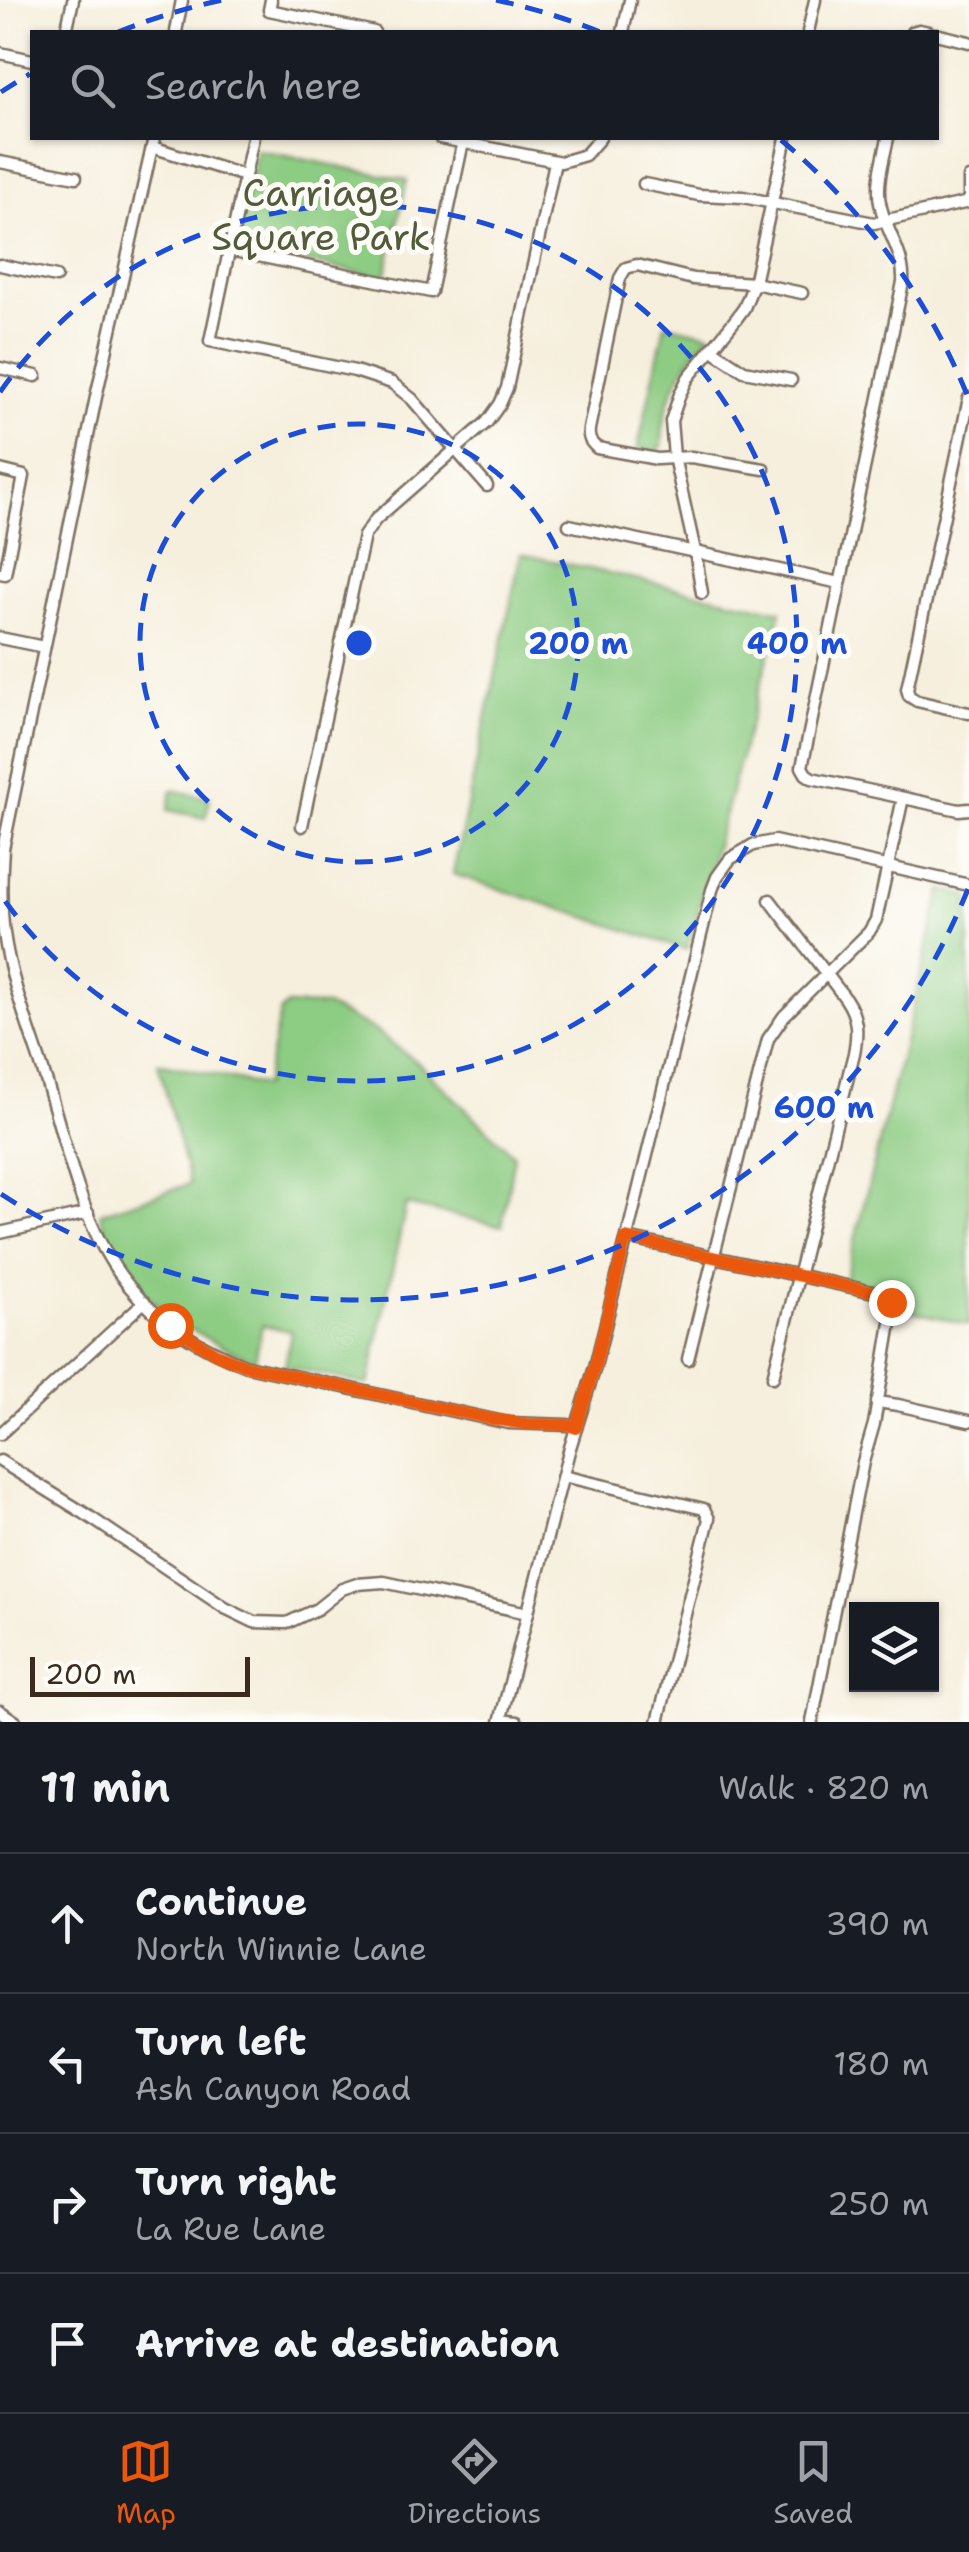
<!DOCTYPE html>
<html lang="en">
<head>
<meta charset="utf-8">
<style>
  :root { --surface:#171b24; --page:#20242c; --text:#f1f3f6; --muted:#9ea1a6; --line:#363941; --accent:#ea580c }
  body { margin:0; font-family:"Shantell Sans",sans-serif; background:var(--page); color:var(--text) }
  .controls { position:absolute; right:30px; bottom:30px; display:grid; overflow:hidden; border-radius:0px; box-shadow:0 2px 8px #0004 }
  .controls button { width:90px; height:90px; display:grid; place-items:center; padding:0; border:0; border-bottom:2px solid var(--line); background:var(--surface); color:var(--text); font:50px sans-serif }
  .scale { position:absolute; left:30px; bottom:25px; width:220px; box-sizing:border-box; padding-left:10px; border:5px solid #3b2a1e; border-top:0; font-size:28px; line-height:35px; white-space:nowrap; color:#3b2a1e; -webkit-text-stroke:8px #fdfcf7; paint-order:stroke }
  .stop { position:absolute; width:30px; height:30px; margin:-22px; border:8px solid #ea580c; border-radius:50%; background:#fff }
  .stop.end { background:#ea580c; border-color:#fff; box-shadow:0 2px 10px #0008 }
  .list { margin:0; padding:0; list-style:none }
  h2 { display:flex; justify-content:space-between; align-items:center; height:130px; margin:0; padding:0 40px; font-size:42px }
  h2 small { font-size:32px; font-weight:400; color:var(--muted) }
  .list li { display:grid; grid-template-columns:65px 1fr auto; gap:30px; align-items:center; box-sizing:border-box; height:140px; padding:0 40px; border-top:2px solid var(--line) }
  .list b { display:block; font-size:38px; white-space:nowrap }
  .list p { margin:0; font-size:32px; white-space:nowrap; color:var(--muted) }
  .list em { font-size:32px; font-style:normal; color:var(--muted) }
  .icon { flex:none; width:55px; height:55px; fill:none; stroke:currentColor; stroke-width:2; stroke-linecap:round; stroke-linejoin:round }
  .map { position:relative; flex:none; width:969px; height:1722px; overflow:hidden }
  .search { position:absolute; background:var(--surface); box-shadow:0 2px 8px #0004; left:30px; right:30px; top:30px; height:110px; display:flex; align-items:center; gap:25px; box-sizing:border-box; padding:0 35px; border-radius:0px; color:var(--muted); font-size:38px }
  .sheet { height:690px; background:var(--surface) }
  nav { display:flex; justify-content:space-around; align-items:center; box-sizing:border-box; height:140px; border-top:2px solid var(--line); background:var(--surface); font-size:28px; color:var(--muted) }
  nav a { display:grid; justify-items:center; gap:5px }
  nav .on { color:var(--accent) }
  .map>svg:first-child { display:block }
  .green { fill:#8dcc83; stroke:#647b50; stroke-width:2.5 }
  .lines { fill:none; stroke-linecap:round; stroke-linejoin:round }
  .minor-casing { stroke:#7c6f61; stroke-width:15 }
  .minor { stroke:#fff; stroke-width:10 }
  .route { stroke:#ea580c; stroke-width:12 }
  .ring { fill:none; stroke:#1d4ed8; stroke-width:5; stroke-dasharray:18 12 }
  .labels { text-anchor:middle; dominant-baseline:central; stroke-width:10; stroke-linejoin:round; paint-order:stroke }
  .park-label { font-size:38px; fill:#545b3c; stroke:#fdfcf7 }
  .centre { fill:#1d4ed8; stroke:#fdfcf7; stroke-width:5 }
  .ring-label { font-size:30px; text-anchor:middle; font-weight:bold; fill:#1d4ed8; stroke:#fdfcf7; stroke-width:10; stroke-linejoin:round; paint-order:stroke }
</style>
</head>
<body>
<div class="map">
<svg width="969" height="1722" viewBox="0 0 969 1722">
  <rect width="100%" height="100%" fill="#fdfcf7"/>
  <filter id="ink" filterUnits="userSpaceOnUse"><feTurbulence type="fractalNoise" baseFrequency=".01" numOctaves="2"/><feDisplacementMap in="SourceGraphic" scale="20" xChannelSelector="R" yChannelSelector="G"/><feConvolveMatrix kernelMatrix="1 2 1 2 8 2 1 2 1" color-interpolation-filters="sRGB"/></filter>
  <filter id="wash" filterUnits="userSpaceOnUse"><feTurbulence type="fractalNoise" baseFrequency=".0048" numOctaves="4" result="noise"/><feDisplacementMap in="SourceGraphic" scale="40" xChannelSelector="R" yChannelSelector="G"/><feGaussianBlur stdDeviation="2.25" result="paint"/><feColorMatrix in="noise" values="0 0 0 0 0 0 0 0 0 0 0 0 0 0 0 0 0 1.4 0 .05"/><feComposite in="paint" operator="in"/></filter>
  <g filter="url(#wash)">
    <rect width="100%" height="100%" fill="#f6efdd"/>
    <g class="green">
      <polygon points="257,150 407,180 385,278 236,247"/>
      <path d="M 665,324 L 711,334 C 681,364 662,403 662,446 L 655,453 L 638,448 Z"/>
      <polygon points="521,554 781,611 687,950 453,874"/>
      <polygon points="172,790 210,798 206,818 168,810"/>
      <polygon points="942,890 969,896 969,1325 893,1307 887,1297 845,1280"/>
      <path d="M 287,1005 L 326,1006 L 374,1030 L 418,1063 L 514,1155 L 502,1226 L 406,1205 L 368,1385 L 285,1366 L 291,1331 L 262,1325 L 255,1360 C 197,1338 145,1307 114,1251 C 108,1239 104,1225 100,1213 L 190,1184 L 158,1063 L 264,1086 L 280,1012 Z"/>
    </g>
  </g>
  <g filter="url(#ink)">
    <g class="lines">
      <g class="minor-casing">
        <g id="minor">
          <polyline points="271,0 269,10 374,32"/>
          <polyline points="66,32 73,0"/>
          <polyline points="176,32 182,0"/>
          <polyline points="623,32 630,0"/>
          <polyline points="808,32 815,0"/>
          <polyline points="912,32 919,30 929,32"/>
          <polyline points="936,34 969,42"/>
          <polyline points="0,53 32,60"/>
          <path d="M 154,138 L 96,397 L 3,849 C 1,878 0,905 4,933 C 11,984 31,1032 46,1080 C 68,1149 81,1228 128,1285 C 160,1324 201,1348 247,1366 L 508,1423 L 568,1425 L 576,1428"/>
          <polyline points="253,138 210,341 355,371 392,383 412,399 487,486"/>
          <polyline points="440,138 561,162 585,155 600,138"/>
          <path d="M 888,138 C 884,158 876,182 880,203 C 885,231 905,253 903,282 L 802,767 L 806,774 L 812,778 L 959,810 L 969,809"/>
          <polyline points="152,147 245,176"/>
          <polyline points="0,162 76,177"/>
          <polyline points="969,178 969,198"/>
          <polyline points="644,184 699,195 743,197 874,223 969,202"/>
          <polyline points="229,250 431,292 463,142"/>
          <polyline points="0,265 56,277"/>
          <polyline points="711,349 744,371 791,380"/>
          <polyline points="0,368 36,376"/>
          <polyline points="969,398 907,689 909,696 917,701 969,713"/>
          <path d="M 764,469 L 691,457 L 657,459 L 597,448 C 590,442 588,438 589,429 L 620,278 L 626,268 L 637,265 L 693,279 L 754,283 L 802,293"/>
          <polyline points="0,470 24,476 5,574 0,573"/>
          <polyline points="569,525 840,583"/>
          <polyline points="702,593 695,551 674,457 671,421 680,394 688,378 736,319 744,308 754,283 786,138"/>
          <polyline points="0,638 44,647"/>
          <polyline points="302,826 364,536 376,519 487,422 500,404 507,388 555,162"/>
          <path d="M 770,900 L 845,998 C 858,1017 858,1032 854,1053 L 773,1377"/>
          <polyline points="0,1233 88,1213"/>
          <path d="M 627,1238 L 878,1293 C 891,1299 891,1304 892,1317 L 874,1424 L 863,1462 L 812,1722"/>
          <polyline points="688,1359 768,1039 784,1016 869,932 876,920 903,798"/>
          <polyline points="877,1402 898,1405 969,1421"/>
          <polyline points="0,1434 144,1302"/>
          <polyline points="0,1461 84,1513 225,1608 254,1622 287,1623 317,1609 342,1589 357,1584 384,1582 528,1613"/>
          <polyline points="563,1476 704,1509 709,1519 658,1722"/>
          <polyline points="0,1711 16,1722"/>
          <polyline points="501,1720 517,1722"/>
          <polyline points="500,1722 569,1451 595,1367 712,890 717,877 730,859 753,845 774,841 969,885"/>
        </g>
      </g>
      <use href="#minor" class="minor"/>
    </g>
  </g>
  <g class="lines" filter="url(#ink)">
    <polyline class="route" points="170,1325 216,1354 247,1366 491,1419 527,1424 568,1425 576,1428 595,1366 626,1238 878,1293 888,1298 891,1302"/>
  </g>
  <g class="ring">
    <circle cx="359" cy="643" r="219"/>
    <path d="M0 392A438 438 0 1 1 0 894"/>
    <path d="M968 889A657 657 0 0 1 1 1194M1 92A657 657 0 0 1 30 74M118 32A657 657 0 0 1 222 0M496 0A657 657 0 0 1 600 32M781 140A657 657 0 0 1 968 397"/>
  </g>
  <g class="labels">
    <g class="park-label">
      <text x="321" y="192">Carriage<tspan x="321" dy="44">Square Park</tspan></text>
    </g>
  </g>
  <circle cx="359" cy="643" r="15" class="centre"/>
  <g class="ring-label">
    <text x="578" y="654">200 m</text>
    <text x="797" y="654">400 m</text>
    <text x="824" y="1118">600 m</text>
  </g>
</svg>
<div class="controls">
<button><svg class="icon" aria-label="layers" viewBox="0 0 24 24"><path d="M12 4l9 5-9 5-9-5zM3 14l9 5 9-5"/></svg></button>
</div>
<div class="scale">200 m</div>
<div class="stop" style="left:170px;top:1325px"></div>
<div class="stop end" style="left:891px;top:1302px"></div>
<div class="search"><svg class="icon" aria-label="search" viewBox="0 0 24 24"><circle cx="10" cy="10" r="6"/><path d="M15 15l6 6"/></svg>Search here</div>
</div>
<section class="sheet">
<h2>11 min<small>Walk · 820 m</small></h2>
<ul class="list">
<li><svg class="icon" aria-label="ahead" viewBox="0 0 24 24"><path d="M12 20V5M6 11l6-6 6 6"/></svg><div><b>Continue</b><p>North Winnie Lane</p></div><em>390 m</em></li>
<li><svg class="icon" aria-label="left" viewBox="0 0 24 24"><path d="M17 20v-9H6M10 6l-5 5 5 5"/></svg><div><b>Turn left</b><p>Ash Canyon Road</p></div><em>180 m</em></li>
<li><svg class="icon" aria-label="right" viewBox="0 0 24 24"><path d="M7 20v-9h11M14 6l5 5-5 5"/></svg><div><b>Turn right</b><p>La Rue Lane</p></div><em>250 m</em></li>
<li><svg class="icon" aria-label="arrive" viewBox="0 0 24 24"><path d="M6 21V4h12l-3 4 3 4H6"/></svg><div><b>Arrive at destination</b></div></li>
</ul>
</section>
<nav>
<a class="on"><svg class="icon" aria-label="map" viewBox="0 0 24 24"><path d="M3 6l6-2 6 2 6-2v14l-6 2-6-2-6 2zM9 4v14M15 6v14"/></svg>Map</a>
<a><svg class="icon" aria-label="directions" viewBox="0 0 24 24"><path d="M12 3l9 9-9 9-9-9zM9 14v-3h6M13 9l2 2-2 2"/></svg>Directions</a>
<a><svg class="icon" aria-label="saved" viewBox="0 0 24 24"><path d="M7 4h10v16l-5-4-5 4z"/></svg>Saved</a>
</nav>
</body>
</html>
